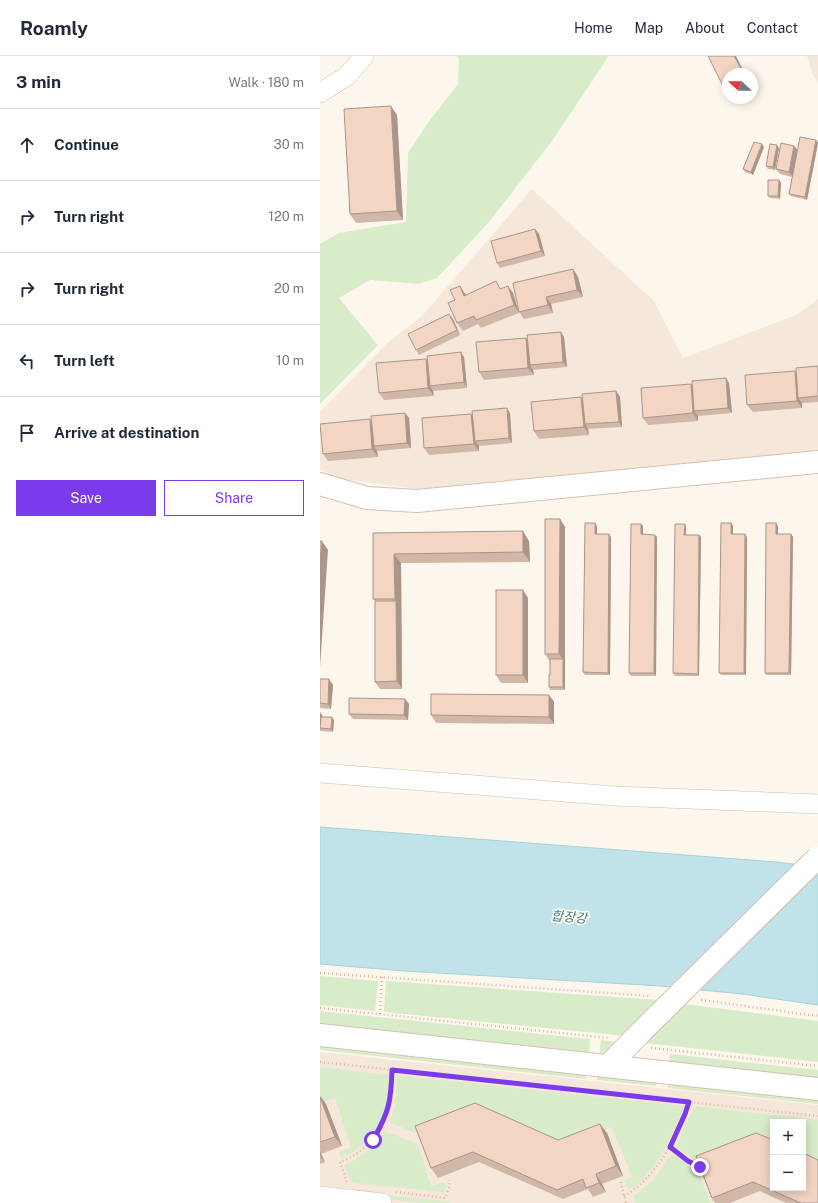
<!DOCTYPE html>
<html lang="en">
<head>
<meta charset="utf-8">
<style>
  :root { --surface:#fff; --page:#f6f6f7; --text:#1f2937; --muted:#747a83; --line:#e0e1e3; --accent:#7c3aed }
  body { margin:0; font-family:"Public Sans","Noto Sans KR",sans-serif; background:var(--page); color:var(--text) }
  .controls { position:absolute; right:12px; bottom:12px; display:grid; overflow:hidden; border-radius:0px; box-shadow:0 2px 10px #0003 }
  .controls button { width:36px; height:36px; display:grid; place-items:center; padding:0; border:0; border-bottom:1px solid var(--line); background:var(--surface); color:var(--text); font:20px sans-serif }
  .compass { position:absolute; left:402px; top:12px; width:36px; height:36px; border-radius:50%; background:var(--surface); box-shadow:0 2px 10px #0003; rotate:292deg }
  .stop { position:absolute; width:12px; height:12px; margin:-9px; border:3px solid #7c3aed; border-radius:50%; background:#fff }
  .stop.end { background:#7c3aed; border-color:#fff; box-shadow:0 1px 4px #0008 }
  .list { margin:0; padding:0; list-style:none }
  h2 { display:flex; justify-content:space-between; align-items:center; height:52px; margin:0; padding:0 16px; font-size:17px }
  h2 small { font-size:13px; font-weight:400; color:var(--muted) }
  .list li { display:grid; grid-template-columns:26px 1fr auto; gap:12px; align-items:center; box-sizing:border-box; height:72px; padding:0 16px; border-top:1px solid var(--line) }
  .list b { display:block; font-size:15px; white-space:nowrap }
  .list em { font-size:13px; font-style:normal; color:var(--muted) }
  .actions { display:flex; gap:8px; padding:12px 16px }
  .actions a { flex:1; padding:9px 0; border:1px solid var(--accent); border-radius:0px; text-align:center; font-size:14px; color:var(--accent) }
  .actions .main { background:var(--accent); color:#fff }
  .icon { flex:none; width:22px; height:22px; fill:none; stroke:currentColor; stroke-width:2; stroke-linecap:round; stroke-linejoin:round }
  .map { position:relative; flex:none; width:498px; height:1147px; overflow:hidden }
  header { display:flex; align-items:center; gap:24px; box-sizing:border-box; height:56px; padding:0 20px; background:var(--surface); border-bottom:1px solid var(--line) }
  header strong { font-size:19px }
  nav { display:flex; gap:22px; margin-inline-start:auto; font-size:14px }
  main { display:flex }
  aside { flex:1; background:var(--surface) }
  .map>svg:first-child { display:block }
  .residential { fill:#f5e8da; fill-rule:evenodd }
  .green { fill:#d8ecc9 }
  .water { fill:#bfe3e8; stroke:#a5d3da }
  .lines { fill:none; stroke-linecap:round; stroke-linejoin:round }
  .street-casing { stroke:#d1beb0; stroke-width:20 }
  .secondary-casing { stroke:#d6c0b0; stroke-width:24 }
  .path { stroke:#d9b8a5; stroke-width:2.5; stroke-dasharray:1 3; stroke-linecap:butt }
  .street { stroke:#fff; stroke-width:19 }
  .secondary { stroke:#fff; stroke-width:22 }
  .secondary-bridge-casing { stroke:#d6c0b0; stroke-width:24; stroke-linecap:butt }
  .secondary-bridge { stroke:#fff; stroke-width:22 }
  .wall { fill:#d1b7a8 }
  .shaded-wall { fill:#aa9588 }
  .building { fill:#f3d5c3; stroke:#aa9588 }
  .route { stroke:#7c3aed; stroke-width:5 }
  .labels { text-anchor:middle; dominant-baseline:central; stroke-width:3.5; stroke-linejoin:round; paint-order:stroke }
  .water-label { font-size:13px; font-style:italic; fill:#437c86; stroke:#fffaf3 }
</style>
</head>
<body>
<header>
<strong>Roamly</strong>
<nav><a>Home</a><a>Map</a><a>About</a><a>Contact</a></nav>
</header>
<main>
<aside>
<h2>3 min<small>Walk · 180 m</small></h2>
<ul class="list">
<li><svg class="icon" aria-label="ahead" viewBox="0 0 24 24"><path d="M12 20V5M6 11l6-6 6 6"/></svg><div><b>Continue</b></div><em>30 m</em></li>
<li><svg class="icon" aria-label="right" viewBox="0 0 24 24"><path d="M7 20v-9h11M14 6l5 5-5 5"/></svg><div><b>Turn right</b></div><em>120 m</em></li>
<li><svg class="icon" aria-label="right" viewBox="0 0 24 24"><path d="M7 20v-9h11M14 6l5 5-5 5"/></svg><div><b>Turn right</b></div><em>20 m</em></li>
<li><svg class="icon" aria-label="left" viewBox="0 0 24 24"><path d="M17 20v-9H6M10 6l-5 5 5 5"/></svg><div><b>Turn left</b></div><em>10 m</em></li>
<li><svg class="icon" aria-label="arrive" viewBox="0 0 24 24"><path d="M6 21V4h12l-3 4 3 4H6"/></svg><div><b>Arrive at destination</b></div></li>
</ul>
<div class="actions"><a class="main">Save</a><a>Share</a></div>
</aside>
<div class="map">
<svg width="498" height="1147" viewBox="0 0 498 1147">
  <rect width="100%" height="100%" fill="#fdf6ec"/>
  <g class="residential">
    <polygon points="487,0 498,0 498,27 492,17"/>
    <polygon points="212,133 334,245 363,302 476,259 498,243 498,396 98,433 22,423 0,414 0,356 65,289 102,260"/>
    <path d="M 0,996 L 498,1049 L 498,1147 L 0,1147 ZM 453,1066 L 483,1066 L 483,1132 L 453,1132 Z"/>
  </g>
  <g class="green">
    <polygon points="137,0 288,0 283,9 232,85 169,166 117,222 99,228 50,224 19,242 58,289 0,348 0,188 19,177 86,166 88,97 107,68 138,28 139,2"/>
    <polygon points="0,920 58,925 55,955 0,949"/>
    <polygon points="66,925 340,944 306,980 64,956"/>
    <polygon points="365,948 498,965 498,1006 326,987"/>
    <polygon points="0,955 270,983 269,999 0,970"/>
    <polygon points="281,984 305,987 293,997 279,1000"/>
    <polygon points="0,990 266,1018 266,1023 0,994"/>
    <polygon points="350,998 498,1014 498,1023 349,1007"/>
    <path d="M 0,1011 L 69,1019 C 69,1029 69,1040 67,1050 C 61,1073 43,1093 21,1102 L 19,1096 L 31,1091 L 15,1042 L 0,1047 Z"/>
    <path d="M 77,1019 L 364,1050 C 354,1078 335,1119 308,1134 L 305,1124 L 312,1121 L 292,1071 L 246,1089 L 101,1079 L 69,1066 L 75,1051 Z"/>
    <polygon points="277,1019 337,1026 336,1030 277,1024"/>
    <polygon points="348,1027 498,1043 498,1048 347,1032"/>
    <polygon points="374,1050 498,1064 498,1107 483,1100 483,1066 453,1066 453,1087 383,1107 369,1100 356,1091"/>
    <path d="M 64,1075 L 98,1088 L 111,1130 L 125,1126 L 126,1130 L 124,1135 L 122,1136 L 34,1127 L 31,1125 L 24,1109 C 41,1102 54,1090 64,1075 Z"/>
    <polygon points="352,1098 366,1108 378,1114 390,1147 315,1147 313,1141 332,1125"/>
    <polygon points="31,1135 129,1146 128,1147 105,1147 37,1140"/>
  </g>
  <polygon class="water" points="0,771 456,806 498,811 498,949 422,938 341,930 84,915 0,908"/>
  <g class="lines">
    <g class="street-casing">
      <g id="street">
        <polyline points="0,37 27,20 44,0"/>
        <polyline points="0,717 295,740 498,748"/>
        <polyline points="0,1140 62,1147"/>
      </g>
    </g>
    <g class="secondary-casing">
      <g id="secondary">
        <polyline points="0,428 47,442 97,445 498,406"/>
        <polyline points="0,979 498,1033"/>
        <polyline points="288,1010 321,976"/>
      </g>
    </g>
    <g class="path">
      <polyline points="0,917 331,940"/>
      <polyline points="381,944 498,960"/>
      <polyline points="0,952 289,982"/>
      <polyline points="60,958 62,921"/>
      <polyline points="331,992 498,1010"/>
      <polyline points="0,1006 498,1060"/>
      <polyline points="349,1091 368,1105 380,1111 394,1147"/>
      <path d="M 27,1126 L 20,1106 C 47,1097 67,1070 71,1042 C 72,1033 72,1023 72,1014"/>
      <polyline points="301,1126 306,1147"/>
      <polyline points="76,1136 125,1142 130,1130 129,1124"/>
      <path d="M 304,1140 C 333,1125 362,1077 369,1046"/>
    </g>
    <use href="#street" class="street"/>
    <use href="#secondary" class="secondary"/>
    <g class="secondary-bridge-casing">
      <polyline id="secondary-bridge" points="321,976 497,802"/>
    </g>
    <use href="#secondary-bridge" class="secondary-bridge"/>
  </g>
  <g class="wall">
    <polygon points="410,42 420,42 413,46"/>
    <polygon points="77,59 83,164 36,167 30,158"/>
    <polygon points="496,84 498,87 487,144 471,140 469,138 472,121 460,118 456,113 474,90 478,94"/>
    <polygon points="444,91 433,119 425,116 423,113"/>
    <polygon points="459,92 455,114 448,113 446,110"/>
    <polygon points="459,124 461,127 460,143 450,142 448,140"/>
    <polygon points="219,178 225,200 180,212 177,207"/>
    <polygon points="253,213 258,221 263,241 231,248 233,257 204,263 199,256"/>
    <polygon points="140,230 146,239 181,232 193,237 199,257 161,272 158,268 143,275 137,267 135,244"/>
    <polygon points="133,263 140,279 99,299 96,294"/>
    <polygon points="244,281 247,311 213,314 214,319 164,324 159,316 206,282 207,285"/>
    <polygon points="144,301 147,332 113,335 114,340 64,344 59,337 107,305"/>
    <polygon points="498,310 498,346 482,347 482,352 433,356 427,349 476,317"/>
    <polygon points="406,322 409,327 412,357 378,360 378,365 328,369 323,362 371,328 372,330"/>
    <polygon points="296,335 300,341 302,371 268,373 269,379 219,383 214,375 261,341 263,344"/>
    <polygon points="85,357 89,362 91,392 57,395 58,401 8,405 3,398 50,363 51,366"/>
    <polygon points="190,357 192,387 159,390 159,395 109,399 104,392 151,358 153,360"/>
    <polygon points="240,463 245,471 245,634 230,634 229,631 230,619 230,606 225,598"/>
    <polygon points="411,467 413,470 413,478 427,481 426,619 401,619 399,617"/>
    <polygon points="321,468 323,470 323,478 337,481 336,620 311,620 309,617"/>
    <polygon points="277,470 277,478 291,481 290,619 265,619 263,616"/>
    <polygon points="458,470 458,478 471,478 473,481 471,619 446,619 445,617"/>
    <polygon points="366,471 366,479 379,479 381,481 379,620 355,620 353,617"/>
    <polygon points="53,477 209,485 210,506 81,507 82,633 60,633 55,626 55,545 53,543"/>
    <polygon points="203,534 208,542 208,627 181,627 176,619"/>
    <polygon points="0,623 9,623 13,629 11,653 0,652"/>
    <polygon points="229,639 234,646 234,668 116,667 111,659"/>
    <polygon points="85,643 89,648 88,664 33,663 29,658"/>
    <polygon points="0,656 3,661 14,664 13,676 0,675"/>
    <polygon points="0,1040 6,1048 22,1090 1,1098 5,1106 0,1108"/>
    <polygon points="95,1070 238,1084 287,1077 303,1120 282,1128 286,1136 273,1141 268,1133 243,1143 159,1106 118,1122 111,1112"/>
    <polygon points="376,1100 498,1147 466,1147 440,1135 410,1147 395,1147 392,1142"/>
  </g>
  <g class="shaded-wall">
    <polygon points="414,0 416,0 425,18 424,18"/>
    <polygon points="71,50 77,59 83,164 77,155"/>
    <polygon points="496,84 498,87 487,144 485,141"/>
    <polygon points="442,88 444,91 433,119 431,116"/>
    <polygon points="457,89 459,92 455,114 453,111"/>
    <polygon points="474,90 478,95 473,121 469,116"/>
    <polygon points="459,124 461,127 460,143 458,140"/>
    <polygon points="215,173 219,178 225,200 221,195"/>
    <polygon points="253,213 258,221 263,241 257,234"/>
    <polygon points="140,230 145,238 150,247 144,240"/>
    <polygon points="188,230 193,237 199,257 194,249"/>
    <polygon points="226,241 231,248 233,257 228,249"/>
    <polygon points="129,258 133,263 140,279 137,274"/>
    <polygon points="241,276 244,281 247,311 243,306"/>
    <polygon points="206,282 211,289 210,309 213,314 214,319 208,312"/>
    <polygon points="141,296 144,301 147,332 144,326"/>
    <polygon points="106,303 111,310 110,330 113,335 114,340 108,332"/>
    <polygon points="475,315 480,322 478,342 482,347 482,352 477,345"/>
    <polygon points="406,322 409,327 412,357 408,352"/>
    <polygon points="371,328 376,335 374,355 378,360 378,365 373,357"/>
    <polygon points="296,335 300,341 302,371 299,366"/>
    <polygon points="261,341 266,349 265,368 268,373 269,379 264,371"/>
    <polygon points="187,352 190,357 192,387 189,382"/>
    <polygon points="85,357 89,362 91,392 87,387"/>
    <polygon points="151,358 157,365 155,385 159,390 159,395 154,388"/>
    <polygon points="50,363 55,371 54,390 57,395 58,401 52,393"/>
    <polygon points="240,463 245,471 245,634 243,631 243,603 239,598"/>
    <polygon points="275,467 277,470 277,480 275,478"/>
    <polygon points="411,467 413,470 413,481 411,478"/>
    <polygon points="456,467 458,470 458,480 456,478"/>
    <polygon points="321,468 323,470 323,481 321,478"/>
    <polygon points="365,468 366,471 366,481 364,479"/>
    <polygon points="203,475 209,485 210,506 203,496"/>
    <polygon points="289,478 291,481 290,619 288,617"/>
    <polygon points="425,478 427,481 426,619 424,617"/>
    <polygon points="471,478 473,481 471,619 469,617"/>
    <polygon points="335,479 337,481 336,620 334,617"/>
    <polygon points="379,479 381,481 379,620 378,618"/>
    <polygon points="2,485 8,494 0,611 0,509"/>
    <polygon points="74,498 81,507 82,633 77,625 76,545 75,543"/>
    <polygon points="203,534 208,542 208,627 203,619"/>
    <polygon points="9,623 13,629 11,653 8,648"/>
    <polygon points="229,639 234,646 234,668 229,661"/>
    <polygon points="85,643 89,648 88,664 84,659"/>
    <polygon points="0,656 3,661 0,672"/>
    <polygon points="12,661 14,664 13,676 11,673"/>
    <polygon points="0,1040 6,1048 22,1090 15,1081"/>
    <polygon points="280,1068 287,1077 303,1120 296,1110"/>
    <polygon points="0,1096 5,1106 0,1100"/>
    <polygon points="276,1118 282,1128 286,1136 279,1127"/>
  </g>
  <g class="building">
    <polygon points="388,0 414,0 424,18 408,18 408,38 407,38"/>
    <polygon points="71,50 77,155 30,158 24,53"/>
    <polygon points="480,81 496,84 485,141 469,138"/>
    <polygon points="434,86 442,88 431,116 423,113"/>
    <polygon points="461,87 474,90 469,116 456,113"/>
    <polygon points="450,88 457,89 453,111 446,110"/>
    <polygon points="448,124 459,124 458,140 448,140"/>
    <polygon points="215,173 221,195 177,207 171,185"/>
    <polygon points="253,213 257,234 226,241 228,249 199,256 193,227"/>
    <polygon points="176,225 180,233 188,230 194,249 156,264 154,260 137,267 128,247 135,244 130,234 140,230 144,240"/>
    <polygon points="129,258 137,274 96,294 88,278"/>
    <polygon points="241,276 243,306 210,309 207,279"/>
    <polygon points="206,282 208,312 159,316 156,286"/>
    <polygon points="141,296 144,326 110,330 107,300"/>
    <polygon points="106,303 108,332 59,337 56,307"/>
    <polygon points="498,310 498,340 478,342 476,312"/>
    <polygon points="475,315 477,345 427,349 425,319"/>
    <polygon points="406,322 408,352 374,355 372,325"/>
    <polygon points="371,328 373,357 323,362 321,332"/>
    <polygon points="296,335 299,366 265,368 262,338"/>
    <polygon points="261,341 264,371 214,375 211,346"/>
    <polygon points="187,352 189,382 155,385 152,355"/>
    <polygon points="85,357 87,387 54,390 51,360"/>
    <polygon points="151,358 154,388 104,392 102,362"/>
    <polygon points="50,363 52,393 3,398 0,368"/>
    <polygon points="225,463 240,463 239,598 225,598"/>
    <polygon points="265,467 275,467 275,478 289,478 288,617 263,616"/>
    <polygon points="401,467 411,467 411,478 425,478 424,617 399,617"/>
    <polygon points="446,467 456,467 456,478 471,478 469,617 445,617"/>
    <polygon points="311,468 321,468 321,478 335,479 334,617 309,617"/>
    <polygon points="355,468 365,468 364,479 379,479 378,618 353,617"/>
    <polygon points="203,475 203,496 74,498 75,543 53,543 53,477"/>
    <polygon points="0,485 2,485 0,509"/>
    <rect x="176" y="534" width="27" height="85"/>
    <polygon points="55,545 76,545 77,625 55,626"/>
    <polygon points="230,603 243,603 243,631 229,631 229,619 230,619"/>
    <polygon points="0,623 9,623 8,648 0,647"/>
    <polygon points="111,638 229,639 229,661 111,659"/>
    <polygon points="29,642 85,643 84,659 29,658"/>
    <polygon points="1,661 12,661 11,673 0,672"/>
    <polygon points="0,1041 15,1081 0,1086"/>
    <polygon points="155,1047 238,1084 280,1068 296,1110 276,1118 279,1127 266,1132 263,1123 237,1134 153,1096 111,1112 95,1070"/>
    <polygon points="436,1077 453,1084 453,1132 483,1132 483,1097 498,1104 498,1147 481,1147 433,1126 392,1142 376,1100"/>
  </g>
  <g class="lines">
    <path class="route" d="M 53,1084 C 69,1056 71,1046 72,1014 L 369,1046 L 365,1058 L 350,1091 L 368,1105 L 380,1111"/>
  </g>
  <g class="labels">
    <g class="water-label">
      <text transform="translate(249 861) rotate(5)">합장강</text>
    </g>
  </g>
</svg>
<div class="controls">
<button>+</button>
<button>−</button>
</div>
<svg class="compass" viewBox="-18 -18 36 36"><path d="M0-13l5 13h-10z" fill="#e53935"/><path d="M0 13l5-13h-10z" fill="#747a83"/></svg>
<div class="stop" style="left:53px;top:1084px"></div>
<div class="stop end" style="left:380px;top:1111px"></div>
</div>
</main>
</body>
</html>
